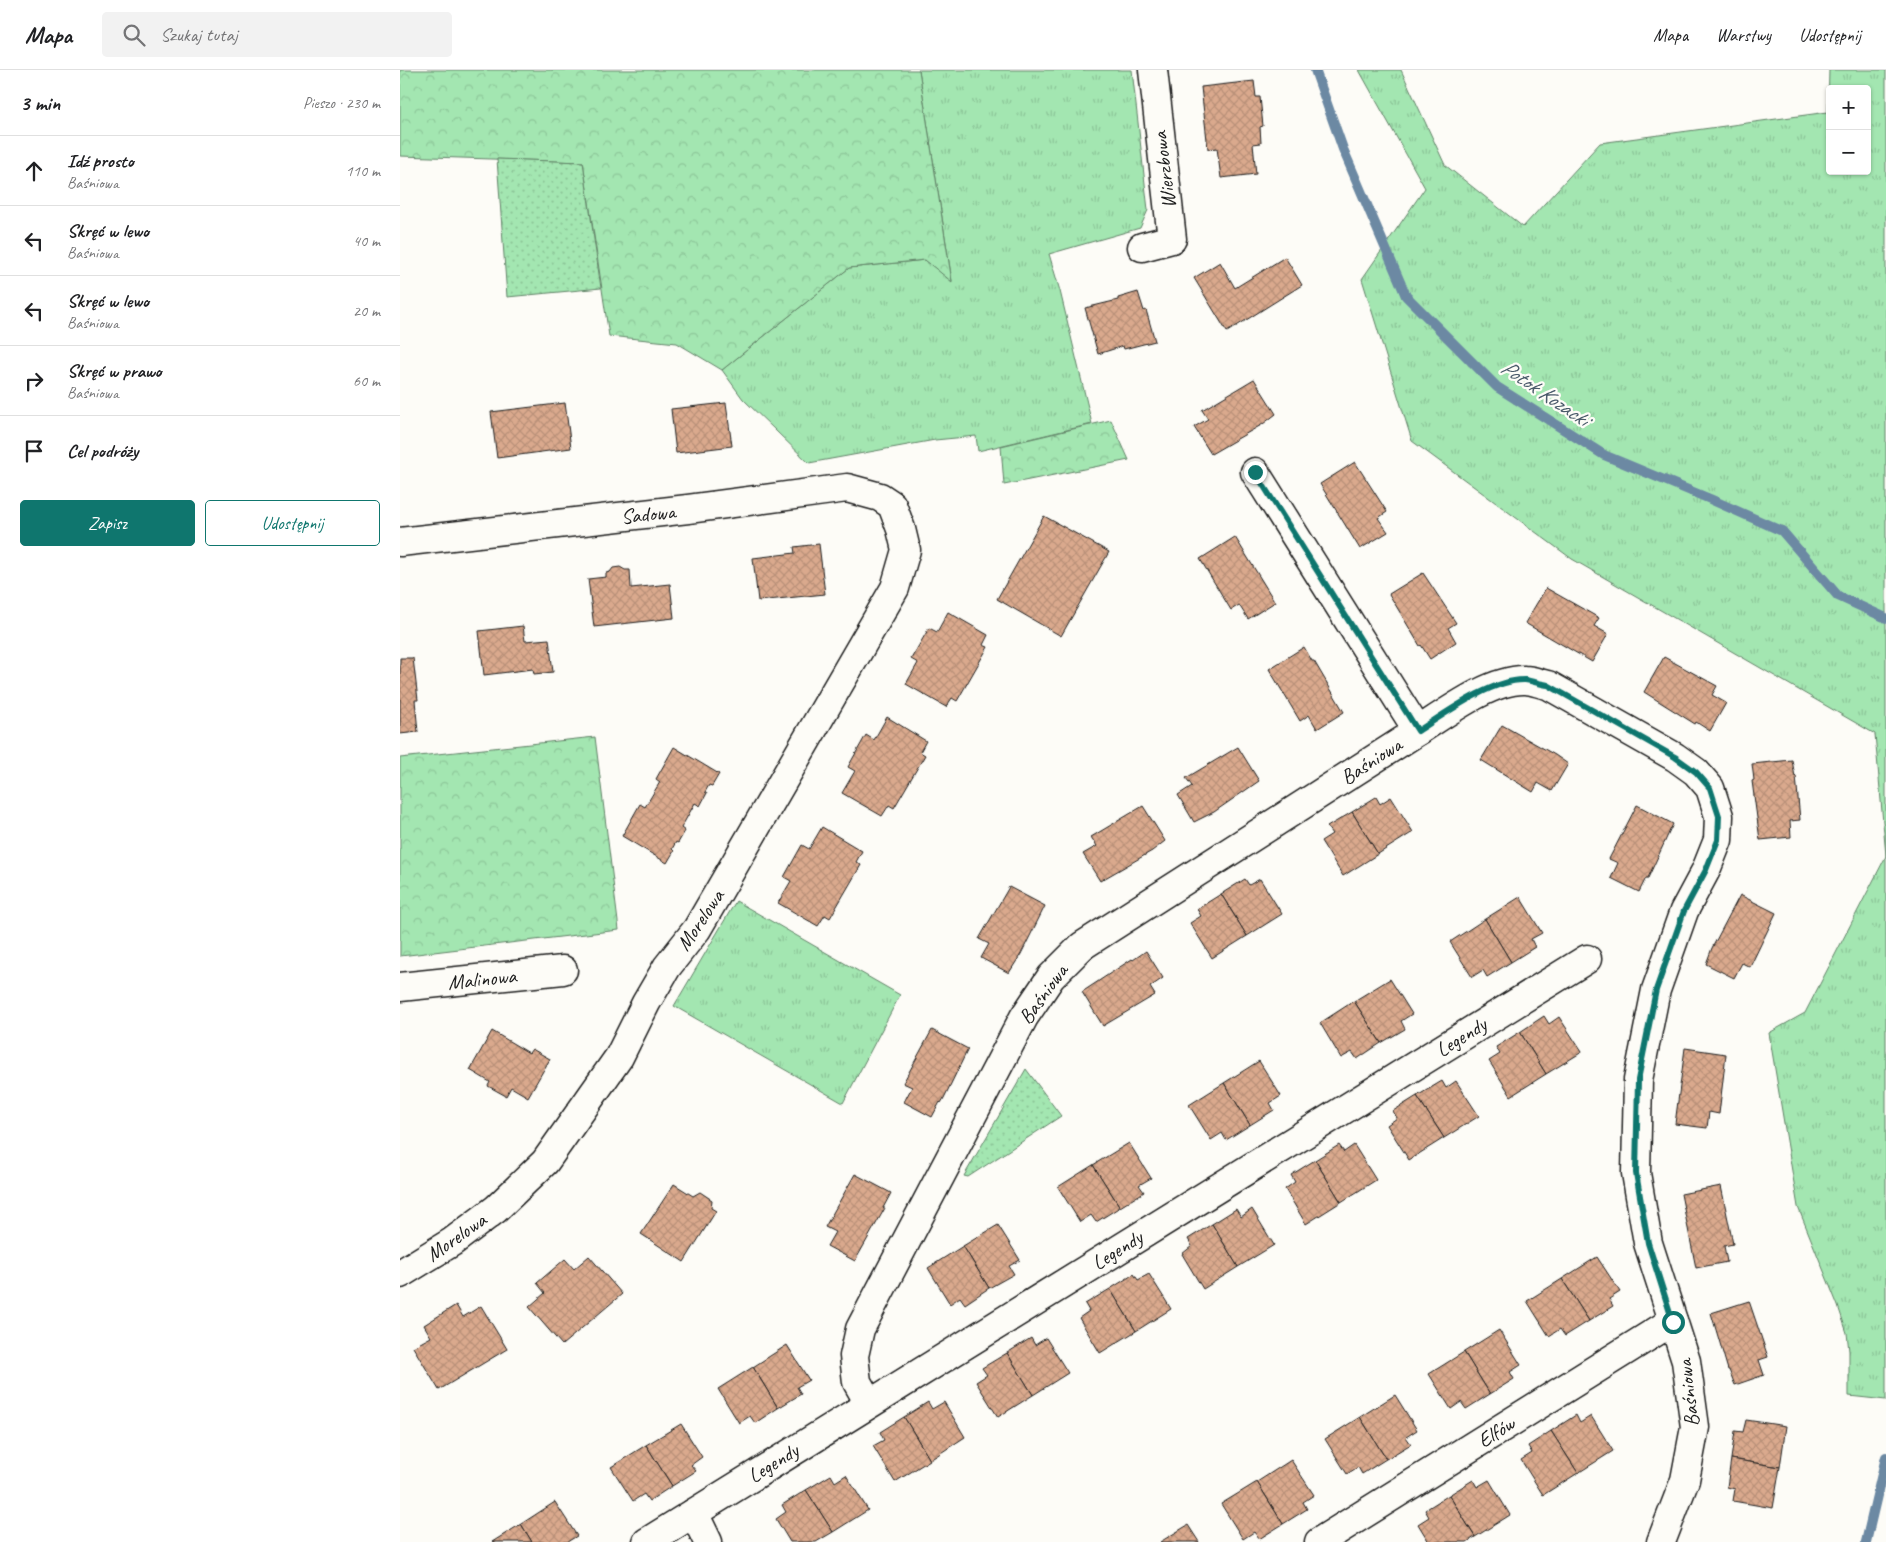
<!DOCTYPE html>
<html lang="pl">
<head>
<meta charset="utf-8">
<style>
  :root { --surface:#fff; --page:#f2f2f2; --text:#202124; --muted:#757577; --line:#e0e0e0; --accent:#0f766e }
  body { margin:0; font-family:Caveat,sans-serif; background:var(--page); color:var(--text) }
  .controls { position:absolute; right:15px; top:15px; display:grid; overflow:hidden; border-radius:5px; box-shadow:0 1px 4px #0004 }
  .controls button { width:45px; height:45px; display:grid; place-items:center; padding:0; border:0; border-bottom:1px solid var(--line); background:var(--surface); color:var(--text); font:25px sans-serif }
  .stop { position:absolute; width:15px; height:15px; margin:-11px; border:4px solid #0f766e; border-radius:50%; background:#fff }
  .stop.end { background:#0f766e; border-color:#fff; box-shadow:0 1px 5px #0008 }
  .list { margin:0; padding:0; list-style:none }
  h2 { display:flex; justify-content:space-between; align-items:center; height:65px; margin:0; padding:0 20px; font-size:21px }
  h2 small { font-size:16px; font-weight:400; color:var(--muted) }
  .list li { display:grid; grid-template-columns:32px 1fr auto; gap:15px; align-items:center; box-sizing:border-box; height:70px; padding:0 20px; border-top:1px solid var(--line) }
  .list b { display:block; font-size:19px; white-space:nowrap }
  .list p { margin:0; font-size:16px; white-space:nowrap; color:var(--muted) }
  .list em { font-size:16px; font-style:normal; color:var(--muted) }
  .actions { display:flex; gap:10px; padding:15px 20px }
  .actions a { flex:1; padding:11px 0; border:1px solid var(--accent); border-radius:5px; text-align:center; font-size:18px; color:var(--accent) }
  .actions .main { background:var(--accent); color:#fff }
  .icon { flex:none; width:28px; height:28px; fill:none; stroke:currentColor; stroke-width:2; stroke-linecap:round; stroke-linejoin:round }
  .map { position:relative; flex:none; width:1486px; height:1472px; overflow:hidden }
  header { display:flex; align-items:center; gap:30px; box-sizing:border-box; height:70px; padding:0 25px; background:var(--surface); border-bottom:1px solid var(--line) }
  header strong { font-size:24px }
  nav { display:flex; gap:28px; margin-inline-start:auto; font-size:18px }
  .search { width:350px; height:45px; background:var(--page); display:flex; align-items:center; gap:12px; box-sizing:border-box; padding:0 18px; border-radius:5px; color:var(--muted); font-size:19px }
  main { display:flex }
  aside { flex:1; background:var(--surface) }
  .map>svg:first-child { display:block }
  .grass { fill:url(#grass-tufts); stroke:#608166; fill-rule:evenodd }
  .forest { fill:url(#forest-crowns); stroke:#608166 }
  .park { fill:url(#park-dots); stroke:#608166 }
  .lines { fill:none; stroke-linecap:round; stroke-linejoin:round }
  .stream { stroke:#6c89a3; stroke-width:10 }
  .building { fill:url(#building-cross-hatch); stroke:#1c1c1c }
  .minor-casing { stroke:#1c1c1c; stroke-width:31 }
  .minor { stroke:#fdfcf7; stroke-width:28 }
  .route { stroke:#0f766e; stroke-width:6 }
  .labels { text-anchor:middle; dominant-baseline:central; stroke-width:4.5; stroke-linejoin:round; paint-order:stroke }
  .street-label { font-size:21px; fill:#1c1c1c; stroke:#fdfcf7 }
  .water-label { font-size:22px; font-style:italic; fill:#4b5b6b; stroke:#fdfcf7 }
</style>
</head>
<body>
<header>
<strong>Mapa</strong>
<div class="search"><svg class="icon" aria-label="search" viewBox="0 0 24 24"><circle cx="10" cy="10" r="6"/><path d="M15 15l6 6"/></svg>Szukaj tutaj</div>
<nav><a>Mapa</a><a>Warstwy</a><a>Udostępnij</a></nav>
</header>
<main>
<aside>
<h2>3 min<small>Pieszo · 230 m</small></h2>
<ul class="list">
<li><svg class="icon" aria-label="ahead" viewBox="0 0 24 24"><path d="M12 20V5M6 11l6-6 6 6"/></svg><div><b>Idź prosto</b><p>Baśniowa</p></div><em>110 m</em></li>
<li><svg class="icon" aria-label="left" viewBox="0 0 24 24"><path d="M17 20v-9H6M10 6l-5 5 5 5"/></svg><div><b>Skręć w lewo</b><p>Baśniowa</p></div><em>40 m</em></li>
<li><svg class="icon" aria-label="left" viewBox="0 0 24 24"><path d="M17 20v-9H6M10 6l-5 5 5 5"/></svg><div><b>Skręć w lewo</b><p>Baśniowa</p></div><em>20 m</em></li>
<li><svg class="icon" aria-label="right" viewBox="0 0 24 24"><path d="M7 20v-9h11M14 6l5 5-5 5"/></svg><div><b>Skręć w prawo</b><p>Baśniowa</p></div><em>60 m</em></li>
<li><svg class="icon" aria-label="arrive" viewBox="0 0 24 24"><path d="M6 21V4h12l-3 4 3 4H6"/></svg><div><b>Cel podróży</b></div></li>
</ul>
<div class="actions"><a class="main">Zapisz</a><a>Udostępnij</a></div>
</aside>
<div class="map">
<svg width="1486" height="1472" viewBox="0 0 1486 1472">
  <defs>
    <pattern id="grass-tufts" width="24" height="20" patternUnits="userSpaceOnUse" patternTransform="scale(1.25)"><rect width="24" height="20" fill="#a3e6b1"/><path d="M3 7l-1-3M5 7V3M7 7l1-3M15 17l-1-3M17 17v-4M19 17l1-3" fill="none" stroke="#8cc598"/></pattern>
    <pattern id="forest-crowns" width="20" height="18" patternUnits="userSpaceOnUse" patternTransform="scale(1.25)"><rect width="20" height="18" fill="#a3e6b1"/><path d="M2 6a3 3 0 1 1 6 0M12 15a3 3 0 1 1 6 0" fill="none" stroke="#8cc598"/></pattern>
    <pattern id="park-dots" width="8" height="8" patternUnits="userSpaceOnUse" patternTransform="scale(1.25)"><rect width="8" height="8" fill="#a3e6b1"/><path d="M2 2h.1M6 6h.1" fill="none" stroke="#8cc598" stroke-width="1.8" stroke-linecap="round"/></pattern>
    <pattern id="building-cross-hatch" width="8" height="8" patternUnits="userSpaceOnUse" patternTransform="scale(1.25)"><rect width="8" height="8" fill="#daa98d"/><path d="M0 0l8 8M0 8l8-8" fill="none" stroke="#ba9179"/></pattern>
  </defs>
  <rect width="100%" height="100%" fill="#fdfcf7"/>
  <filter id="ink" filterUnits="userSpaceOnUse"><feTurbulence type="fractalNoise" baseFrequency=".02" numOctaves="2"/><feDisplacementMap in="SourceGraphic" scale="10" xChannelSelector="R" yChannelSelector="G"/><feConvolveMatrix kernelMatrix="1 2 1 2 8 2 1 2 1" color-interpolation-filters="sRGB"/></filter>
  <g filter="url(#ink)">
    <g class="grass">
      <polygon points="519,0 732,0 748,140 740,158 649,184 660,221 692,354 578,381 576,366 535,370 409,393 343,329 322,300 449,198 525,190 552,211"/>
      <path d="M 959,0 L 1001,0 L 1045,95 L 1123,157 L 1200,73 L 1428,42 L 1429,0 L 1486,0 L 1486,1330 L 1449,1326 L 1449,1281 L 1447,1263 L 1438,1236 L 1398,1137 L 1369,963 L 1405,943 L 1486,786 L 1475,664 L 1172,489 L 1012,371 L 962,209 L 1025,118 ZM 1430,19 L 1467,19 L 1467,101 L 1430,101 Z"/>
      <polygon points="336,831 500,925 443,1033 274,936"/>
    </g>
    <g class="forest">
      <polygon points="0,0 519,0 552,212 525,190 449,198 322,300 277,273 209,266 183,92 0,86"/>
      <polygon points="711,350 729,390 604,415 601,376"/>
      <polygon points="195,667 219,860 0,886 0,688"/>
    </g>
    <g class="park">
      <polygon points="97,89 183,92 201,218 107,227"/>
      <polygon points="626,999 661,1046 568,1107 564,1106"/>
    </g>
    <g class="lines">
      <g class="stream">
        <polyline points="915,0 943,79 1006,226 1097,317 1204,385 1310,429 1382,461 1438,526 1486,548"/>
        <polyline points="1466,1472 1486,1387"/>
      </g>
    </g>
    <g class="building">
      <polygon points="854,11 856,27 860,27 863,56 860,57 861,73 853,74 856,104 821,108 817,78 808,79 801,17"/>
      <polygon points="885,187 902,215 827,262 794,208 820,192 835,218"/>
      <polygon points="738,222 744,241 746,240 755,271 724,279 723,276 698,284 685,238 718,230 718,228"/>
      <polygon points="854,309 876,344 863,354 811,384 794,357 808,349 802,340"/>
      <polygon points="165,333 171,378 97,388 91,342"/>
      <polygon points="326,333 332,376 276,383 271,339"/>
      <polygon points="955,392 987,442 978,448 988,462 960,479 920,414"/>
      <polygon points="644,446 709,482 661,566 597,529"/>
      <polygon points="835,467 875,532 848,549 839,535 831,540 800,489"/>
      <polygon points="419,474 425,524 358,531 353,488 395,483 394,477"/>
      <polygon points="220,497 225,500 230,500 231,518 270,514 274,548 194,557 188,509 206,507 206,503 210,502 213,498"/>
      <polygon points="1023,503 1056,553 1048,558 1056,572 1030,589 1021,575 1020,576 989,524"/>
      <polygon points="1146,518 1199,548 1194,556 1208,564 1192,592 1125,553"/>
      <polygon points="548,542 588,565 583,575 588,577 557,631 552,628 546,637 506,614 518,593 511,589 529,558 537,562"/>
      <polygon points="123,556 125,571 149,569 153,602 134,604 133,599 84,605 79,561"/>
      <polygon points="904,577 912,591 914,591 944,642 917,659 909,645 900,651 869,599"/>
      <polygon points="1264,587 1317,616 1312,625 1326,633 1310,661 1296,652 1295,654 1244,622"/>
      <polygon points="0,588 13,588 18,630 15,630 18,662 0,664"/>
      <polygon points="487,647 526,671 520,682 525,685 494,738 489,735 482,746 442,723 455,701 448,697 466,665 474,670"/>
      <polygon points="1102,655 1155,685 1168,694 1152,721 1138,713 1133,722 1081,690"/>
      <polygon points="274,677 319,704 312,716 309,715 305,722 307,723 300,736 295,733 281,758 285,761 278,773 276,772 272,779 274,781 267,793 222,766 240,734 245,737 260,712 256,709"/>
      <polygon points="838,677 859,711 814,742 794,752 778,725 792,716 786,708"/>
      <polygon points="1392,690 1395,707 1396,706 1400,750 1390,751 1391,767 1360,770 1352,711 1354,710 1352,694"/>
      <polygon points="976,727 980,734 991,727 1013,762 978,784 952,742"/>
      <polygon points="1237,735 1273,754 1248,808 1246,808 1239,822 1211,808 1218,793 1209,789"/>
      <polygon points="743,736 765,771 752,781 700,811 683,784 697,776 691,767"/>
      <polygon points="952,742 978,784 943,806 921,771 932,764 927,757"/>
      <polygon points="422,757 462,781 456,792 461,795 430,848 425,845 418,856 378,833 391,811 384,807 402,775 409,779"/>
      <polygon points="845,809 849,815 860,809 882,844 847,866 821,824"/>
      <polygon points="609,817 645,836 621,884 609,903 581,888 589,874 579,869"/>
      <polygon points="821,824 847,866 812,888 790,853 801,846 797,839"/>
      <polygon points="1340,825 1376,843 1350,897 1342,893 1334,908 1306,894 1312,878"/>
      <polygon points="1120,827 1142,863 1131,869 1135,877 1111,892 1085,849"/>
      <polygon points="1085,849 1111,892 1087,907 1083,900 1072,907 1050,872"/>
      <polygon points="746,881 763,908 750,917 755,925 703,956 682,922 732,889 733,890"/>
      <polygon points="990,909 1012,944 1001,951 1005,959 981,973 954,931"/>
      <polygon points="954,931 981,973 957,989 952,982 941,988 920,953"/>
      <polygon points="1144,946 1149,954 1159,947 1182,982 1146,1004 1120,962"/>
      <polygon points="532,960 568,979 544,1028 541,1033 540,1032 532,1047 504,1032 512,1017 503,1013"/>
      <polygon points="92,961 129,983 132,979 150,989 128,1027 111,1017 106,1026 88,1016 90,1012 70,1000"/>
      <polygon points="1120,962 1146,1004 1111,1026 1089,991 1100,984 1096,977"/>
      <polygon points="1285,978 1326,984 1319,1044 1309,1042 1307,1058 1275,1054"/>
      <polygon points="859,991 881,1026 870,1033 874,1040 850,1055 824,1013"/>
      <polygon points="1042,1011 1046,1018 1056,1011 1079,1046 1044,1068 1017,1026"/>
      <polygon points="824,1013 850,1055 826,1070 822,1063 811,1070 789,1035"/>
      <polygon points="1017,1026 1044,1068 1009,1090 987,1055 997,1048 993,1041"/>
      <polygon points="729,1073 751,1108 739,1115 744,1122 720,1137 693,1095"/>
      <polygon points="939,1075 944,1082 954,1075 976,1110 941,1132 915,1090"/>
      <polygon points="915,1090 941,1132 906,1154 885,1119 895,1112 891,1105"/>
      <polygon points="693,1095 720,1137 696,1152 691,1145 680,1152 658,1117"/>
      <polygon points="455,1104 491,1123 483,1138 485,1138 455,1191 427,1176 435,1162 425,1157"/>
      <polygon points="274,1114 293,1126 300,1122 312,1130 311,1138 316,1141 284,1192 241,1164"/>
      <polygon points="1321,1116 1333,1174 1324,1176 1327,1192 1296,1198 1281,1124"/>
      <polygon points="836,1139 841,1147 852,1139 874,1175 838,1197 812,1154"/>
      <polygon points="812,1154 838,1197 803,1219 782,1184 792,1176 788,1169"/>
      <polygon points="598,1155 620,1190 609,1196 614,1204 589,1218 563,1176"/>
      <polygon points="563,1176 589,1218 565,1234 560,1227 550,1234 528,1198"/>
      <polygon points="189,1186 222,1224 162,1275 129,1237 145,1223 137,1213 165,1189 174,1199"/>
      <polygon points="1197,1187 1220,1222 1209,1229 1213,1236 1189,1251 1162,1209"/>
      <polygon points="734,1204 738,1210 749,1204 771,1239 736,1261 710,1219"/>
      <polygon points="1162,1209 1189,1251 1165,1266 1160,1259 1149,1266 1127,1231"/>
      <polygon points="710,1219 736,1261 700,1283 679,1248 689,1241 685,1234"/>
      <polygon points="1349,1231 1368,1287 1359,1290 1364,1305 1335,1315 1329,1300 1328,1300 1311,1243"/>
      <polygon points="56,1235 63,1247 81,1236 107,1279 39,1320 13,1277 31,1267 24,1255"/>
      <polygon points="1099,1260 1121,1295 1110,1302 1114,1309 1090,1324 1064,1282"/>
      <polygon points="631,1268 635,1275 646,1268 668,1303 633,1325 607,1283"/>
      <polygon points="387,1275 409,1310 397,1317 401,1324 378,1338 353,1297"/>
      <polygon points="1064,1282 1090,1324 1066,1339 1061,1332 1051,1339 1029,1304"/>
      <polygon points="607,1283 633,1325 598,1347 576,1312 587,1305 582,1298"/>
      <polygon points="353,1297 378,1338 355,1353 350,1346 339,1353 318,1319"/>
      <polygon points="995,1325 1017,1360 1006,1367 1011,1374 986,1389 960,1347"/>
      <polygon points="528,1332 532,1339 544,1332 565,1367 530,1390 504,1347"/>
      <polygon points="1176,1345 1180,1353 1191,1346 1213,1381 1178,1403 1151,1361"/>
      <polygon points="504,1347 530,1390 495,1412 473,1376 484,1370 480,1362"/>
      <polygon points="960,1347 986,1389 962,1404 958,1397 947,1404 925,1369"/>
      <polygon points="1346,1350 1386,1356 1380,1397 1331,1389 1335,1361 1343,1362"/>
      <polygon points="281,1354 302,1387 291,1395 296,1401 272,1416 246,1375"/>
      <polygon points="1151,1361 1178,1403 1143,1425 1121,1390 1132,1383 1128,1376"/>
      <polygon points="246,1375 272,1416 249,1431 244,1424 233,1431 211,1397"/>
      <polygon points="1331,1389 1380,1397 1373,1438 1333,1431 1335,1419 1327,1417"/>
      <polygon points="891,1390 914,1425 903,1432 907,1439 883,1454 857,1412"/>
      <polygon points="431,1405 435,1412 446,1405 468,1440 433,1462 406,1420"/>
      <polygon points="1073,1410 1077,1417 1089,1410 1110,1445 1075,1467 1049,1425"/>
      <polygon points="857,1412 883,1454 859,1469 854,1462 843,1469 821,1434"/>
      <polygon points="406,1420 433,1462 416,1472 390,1472 376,1449 386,1442 382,1435"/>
      <polygon points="1049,1425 1075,1467 1067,1472 1029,1472 1018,1454 1029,1447 1025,1440"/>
      <polygon points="155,1432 177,1466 167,1472 132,1472 121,1454"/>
      <polygon points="121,1454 132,1472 92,1472"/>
      <polygon points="788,1455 799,1472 760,1472"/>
    </g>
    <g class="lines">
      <g class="minor-casing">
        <g id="minor">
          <polyline points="742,177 772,169 753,0"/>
          <polyline points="855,402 1018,661"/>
          <polyline points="0,472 288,439 447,418 480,427 492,435 501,459 506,480 495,518 297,859 267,897 246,933 219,987 145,1092 96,1139 52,1172 0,1204"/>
          <polyline points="0,917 163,900"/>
          <path d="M 469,1333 L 457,1312 L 454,1286 L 460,1259 L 624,947 L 651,907 L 682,876 L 1018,661 C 1046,643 1091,609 1125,610 C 1132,610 1141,614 1148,615 L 1275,687 L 1296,702 L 1310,718 L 1319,746 L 1318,770 L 1306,800 L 1284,841 L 1256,920 L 1238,1010 L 1236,1103 L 1248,1173 L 1286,1291 L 1295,1357 L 1285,1410 L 1261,1472"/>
          <polyline points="294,1443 308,1472"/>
          <polyline points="247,1472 1187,889"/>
          <polyline points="919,1472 1273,1251"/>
        </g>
      </g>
      <use href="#minor" class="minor"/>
    </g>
  </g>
  <g class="lines" filter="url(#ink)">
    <path class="route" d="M 855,402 L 1018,661 C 1046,643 1092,609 1125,610 C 1132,611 1141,614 1148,615 L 1275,687 L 1296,702 L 1310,718 L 1319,746 L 1318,770 L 1306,800 L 1284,841 L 1256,920 L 1238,1010 L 1236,1103 L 1248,1173 L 1273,1252"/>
  </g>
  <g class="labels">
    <g class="street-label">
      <text transform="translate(764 100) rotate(-97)">Wierzbowa</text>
      <text transform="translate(248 444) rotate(-6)">Sadowa</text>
      <text transform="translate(971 691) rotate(-33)">Baśniowa</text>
      <text transform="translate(300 850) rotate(-56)">Morelowa</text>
      <text transform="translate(82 909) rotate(-6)">Malinowa</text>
      <text transform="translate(643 924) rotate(-54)">Baśniowa</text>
      <text transform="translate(1061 967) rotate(-32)">Legendy</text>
      <text transform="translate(56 1167) rotate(-35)">Morelowa</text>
      <text transform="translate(717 1180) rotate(-32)">Legendy</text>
      <text transform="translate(1288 1323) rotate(-97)">Baśniowa</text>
      <text transform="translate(1096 1362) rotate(-32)">Elfów</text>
      <text transform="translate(373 1393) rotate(-32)">Legendy</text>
    </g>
    <g class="water-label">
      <text transform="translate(1145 323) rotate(34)">Potok Kozacki</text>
    </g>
  </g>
</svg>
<div class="controls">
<button>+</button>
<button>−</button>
</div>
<div class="stop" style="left:1273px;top:1252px"></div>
<div class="stop end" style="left:855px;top:402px"></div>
</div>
</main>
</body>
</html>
